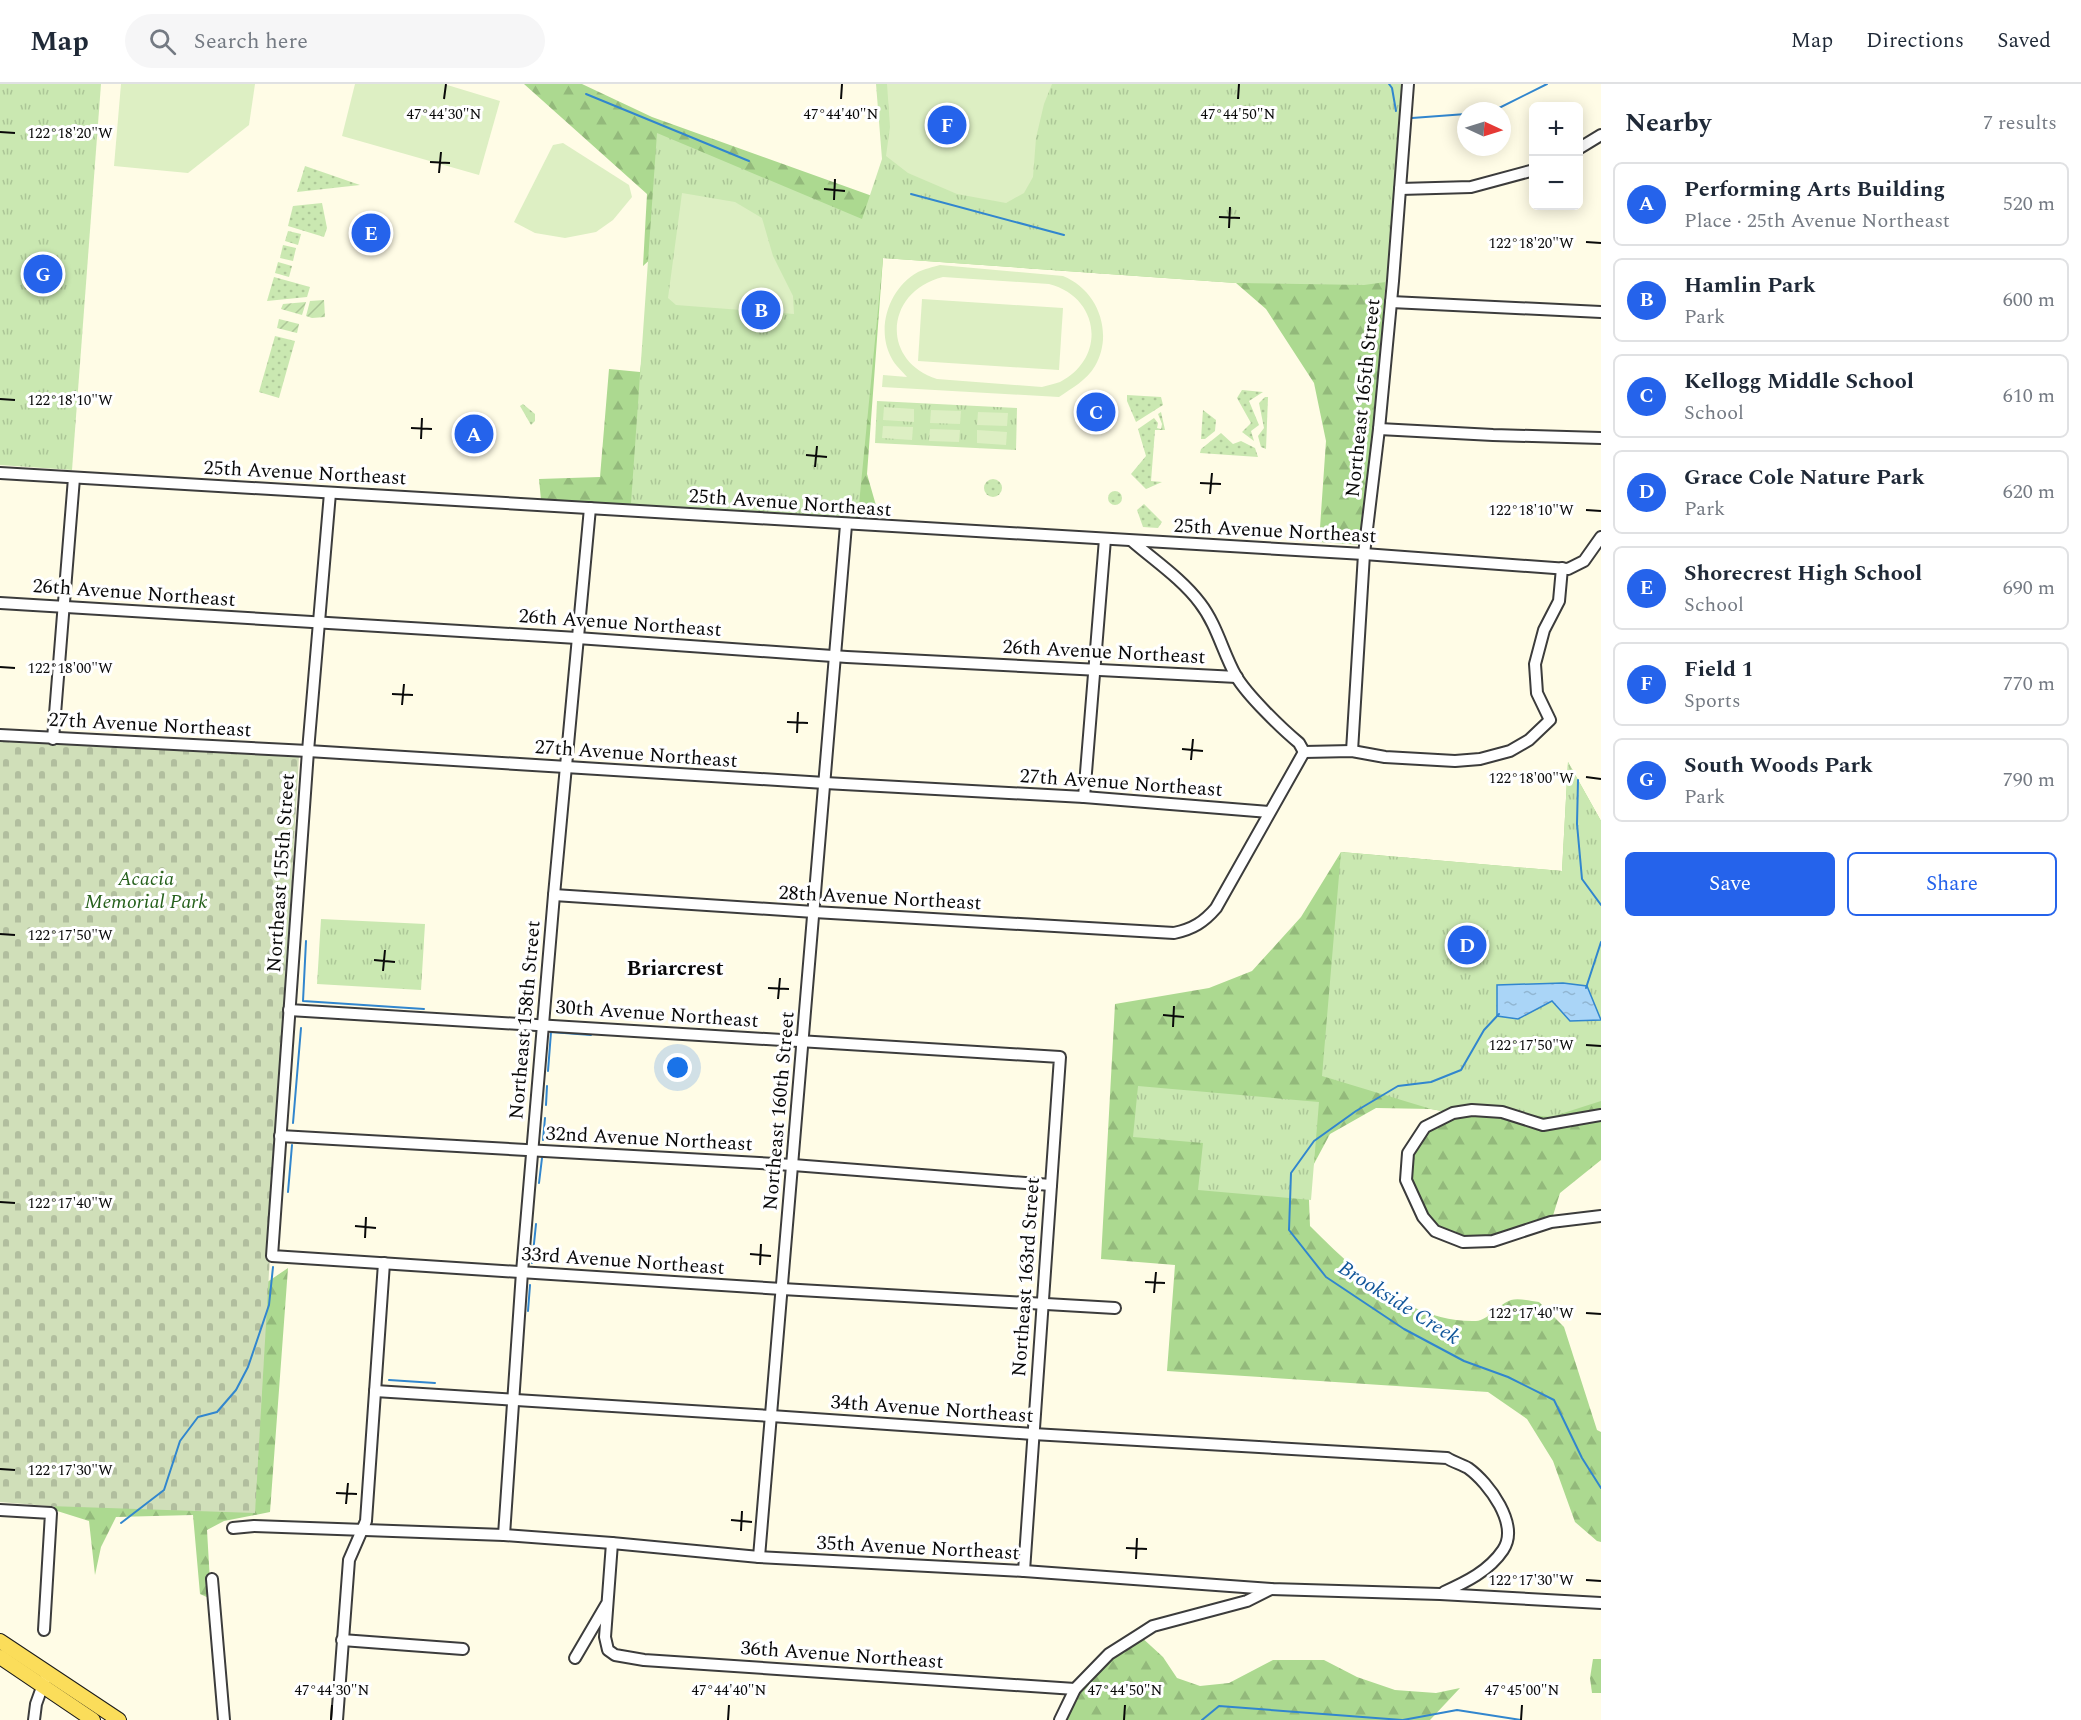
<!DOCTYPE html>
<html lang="en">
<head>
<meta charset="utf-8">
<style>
  :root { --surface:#fff; --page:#f6f6f7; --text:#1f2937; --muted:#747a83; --line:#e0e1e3; --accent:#2563eb }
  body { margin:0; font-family:Spectral,serif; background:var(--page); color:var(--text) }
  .controls { position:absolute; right:18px; top:18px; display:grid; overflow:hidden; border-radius:9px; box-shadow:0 3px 15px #0003 }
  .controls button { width:54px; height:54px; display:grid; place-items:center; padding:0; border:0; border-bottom:2px solid var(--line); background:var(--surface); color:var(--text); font:30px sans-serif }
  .compass { position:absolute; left:1457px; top:18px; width:54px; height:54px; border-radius:50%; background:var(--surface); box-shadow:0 3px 15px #0003; rotate:94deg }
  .you { position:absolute; left:678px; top:984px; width:21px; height:21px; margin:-15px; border:4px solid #fff; border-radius:50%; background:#1a73e8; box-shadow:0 0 0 9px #1a73e833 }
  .badge { display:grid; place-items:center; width:39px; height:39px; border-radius:50%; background:var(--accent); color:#fff; font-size:20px; font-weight:700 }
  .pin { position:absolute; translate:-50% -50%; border:3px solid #fff; box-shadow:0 2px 6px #0006 }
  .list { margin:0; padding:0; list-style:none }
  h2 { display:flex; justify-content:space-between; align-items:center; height:78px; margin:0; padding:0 24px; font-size:26px }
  h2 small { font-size:20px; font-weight:400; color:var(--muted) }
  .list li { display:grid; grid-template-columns:39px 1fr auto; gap:18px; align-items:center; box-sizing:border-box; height:84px; margin:0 12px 12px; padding:0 12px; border:2px solid var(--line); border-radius:9px }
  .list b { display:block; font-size:22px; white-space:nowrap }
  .list p { margin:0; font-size:20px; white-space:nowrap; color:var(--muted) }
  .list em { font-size:20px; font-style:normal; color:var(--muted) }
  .actions { display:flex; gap:12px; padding:18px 24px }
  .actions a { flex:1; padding:14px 0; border:2px solid var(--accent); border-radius:9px; text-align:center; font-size:21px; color:var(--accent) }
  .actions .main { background:var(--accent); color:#fff }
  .icon { flex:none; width:33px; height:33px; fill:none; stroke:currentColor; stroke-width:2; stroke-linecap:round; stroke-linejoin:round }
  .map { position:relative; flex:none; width:1601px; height:1636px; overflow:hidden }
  header { display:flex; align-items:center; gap:36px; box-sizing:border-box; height:84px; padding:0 30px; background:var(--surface); border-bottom:2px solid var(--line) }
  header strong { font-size:28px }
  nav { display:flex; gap:33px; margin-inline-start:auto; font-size:21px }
  .search { width:420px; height:54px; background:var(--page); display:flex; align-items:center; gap:15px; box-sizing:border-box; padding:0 21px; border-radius:33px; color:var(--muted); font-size:22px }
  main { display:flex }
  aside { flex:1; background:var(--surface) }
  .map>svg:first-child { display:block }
  .grass { fill:url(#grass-dots) }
  .forest { fill:url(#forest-firs) }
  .cemetery { fill:url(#cemetery-stones) }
  .park { fill:url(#park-tufts) }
  .garden { fill:url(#garden-furrows) }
  .pitch { fill:#ddefc3; fill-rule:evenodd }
  .water { fill:url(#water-ripples); stroke:#3186ce; stroke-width:1.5 }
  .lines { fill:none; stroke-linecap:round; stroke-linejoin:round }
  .stream { stroke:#3186ce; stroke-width:2 }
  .minor-casing { stroke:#3c3c3c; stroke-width:14 }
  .major-casing { stroke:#1a1a1a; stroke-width:16 }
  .minor { stroke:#fff; stroke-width:10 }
  .major { stroke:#fbdd5a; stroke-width:14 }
  .ticks { fill:none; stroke:#090909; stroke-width:2 }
  .labels { text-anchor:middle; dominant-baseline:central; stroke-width:6; stroke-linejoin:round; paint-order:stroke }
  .street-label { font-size:20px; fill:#090909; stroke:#fff }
  .park-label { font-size:20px; font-style:italic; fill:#25601b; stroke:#fff }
  .neighbourhood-label { font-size:21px; font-weight:bold; fill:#090909; stroke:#fff }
  .water-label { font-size:21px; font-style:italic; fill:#13579b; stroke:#fff }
  .ticks-label { font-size:15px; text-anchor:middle; fill:#090909; stroke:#fff; stroke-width:6; stroke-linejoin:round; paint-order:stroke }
</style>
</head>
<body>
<header>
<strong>Map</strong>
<div class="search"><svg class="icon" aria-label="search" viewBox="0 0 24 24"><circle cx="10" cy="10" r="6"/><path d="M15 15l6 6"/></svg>Search here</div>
<nav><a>Map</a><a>Directions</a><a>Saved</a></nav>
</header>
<main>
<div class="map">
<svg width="1601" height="1636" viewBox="0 0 1601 1636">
  <defs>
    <pattern id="grass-dots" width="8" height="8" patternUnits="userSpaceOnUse" patternTransform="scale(1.5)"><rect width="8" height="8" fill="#cae8b1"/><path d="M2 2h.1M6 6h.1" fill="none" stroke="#acc697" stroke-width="1.8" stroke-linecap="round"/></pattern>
    <pattern id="forest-firs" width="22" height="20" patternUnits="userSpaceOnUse" patternTransform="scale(1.5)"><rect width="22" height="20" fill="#acd990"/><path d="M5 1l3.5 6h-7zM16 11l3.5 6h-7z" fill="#93b97b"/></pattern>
    <pattern id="cemetery-stones" width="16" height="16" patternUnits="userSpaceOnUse" patternTransform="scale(1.5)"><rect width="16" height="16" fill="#d0dfb9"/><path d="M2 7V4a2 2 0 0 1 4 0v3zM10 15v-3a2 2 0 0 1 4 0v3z" fill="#b1be9e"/></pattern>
    <pattern id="park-tufts" width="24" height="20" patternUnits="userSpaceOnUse" patternTransform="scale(1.5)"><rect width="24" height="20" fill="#cae8b1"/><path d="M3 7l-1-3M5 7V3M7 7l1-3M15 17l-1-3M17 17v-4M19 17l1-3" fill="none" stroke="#acc697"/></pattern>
    <pattern id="garden-furrows" width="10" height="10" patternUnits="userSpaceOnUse" patternTransform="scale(1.5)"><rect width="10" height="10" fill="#cae8b1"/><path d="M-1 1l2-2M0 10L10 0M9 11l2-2" fill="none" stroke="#acc697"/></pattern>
    <pattern id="water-ripples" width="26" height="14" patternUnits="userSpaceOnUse" patternTransform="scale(1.5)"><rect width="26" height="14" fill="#aad5f7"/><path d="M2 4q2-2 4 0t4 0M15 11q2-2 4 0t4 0" fill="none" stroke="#91b6d2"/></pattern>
  </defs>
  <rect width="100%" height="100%" fill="#fffce6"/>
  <g class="grass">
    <polygon points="305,82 360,101 297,108"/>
    <polygon points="322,119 327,144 324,153 288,142 293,122"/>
    <polygon points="288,147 301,150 298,161 285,157"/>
    <polygon points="283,161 296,164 293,177 280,174"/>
    <polygon points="278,178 292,182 289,193 275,189"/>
    <polygon points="274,193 310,203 307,213 267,217"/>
    <polygon points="275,252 295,257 279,314 259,308"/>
    <polygon points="1242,306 1263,308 1249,317 1259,341 1251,347 1254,357 1242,348 1251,339 1237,314"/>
    <polygon points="1127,311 1161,313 1163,321 1136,338 1127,317"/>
    <polygon points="1265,313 1268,313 1266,365 1261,363 1258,352 1264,344 1259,319"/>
    <polygon points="523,320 535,330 535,337 531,341 520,322"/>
    <polygon points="1203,326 1216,336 1215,347 1205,355 1201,355"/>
    <polygon points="1161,328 1165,346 1155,346 1151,397 1162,398 1146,405 1131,390 1146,372 1138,345 1154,334 1158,339 1157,344 1161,345 1162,340 1158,330"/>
    <polygon points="1221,349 1233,360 1241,357 1255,364 1258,373 1200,369 1201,365"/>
    <circle cx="993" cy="404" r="9"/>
    <circle cx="1115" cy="414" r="7"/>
    <polygon points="1144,420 1162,438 1158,444 1143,443 1137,426"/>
  </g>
  <g class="forest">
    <polygon points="524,0 582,0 652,33 875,113 1400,0 1375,344 1362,461 1319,458 1326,357 1314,299 1266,225 1236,199 883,174 867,390 879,432 541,416 539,395 600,393 609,285 640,288 655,171 643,182 647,110"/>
    <path d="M 1568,678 L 1601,737 L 1601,1076 L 1560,1109 L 1551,1138 L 1493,1157 L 1463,1158 L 1435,1147 L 1414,1116 L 1408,1069 L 1425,1043 L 1452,1029 L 1431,1025 L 1376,1024 L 1330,1050 L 1308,1091 L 1310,1142 C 1354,1186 1409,1239 1476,1237 C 1489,1236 1499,1220 1511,1216 C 1519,1214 1531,1217 1539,1218 L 1564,1243 L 1597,1346 L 1601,1348 L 1601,1458 L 1597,1457 L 1575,1438 L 1553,1377 L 1527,1335 L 1488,1308 L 1167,1287 L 1175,1181 L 1101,1175 L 1115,920 L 1209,904 L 1252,887 L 1301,833 L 1341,768 L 1562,787 Z"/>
    <polygon points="288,1184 270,1428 224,1437 207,1446 211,1515 200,1510 193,1431 116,1433 101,1463 95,1491 89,1437 54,1426 55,1412 229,1224"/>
    <polygon points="1139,1551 1163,1573 1177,1594 1200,1602 1229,1599 1273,1576 1324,1576 1357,1593 1395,1606 1436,1609 1460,1604 1430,1636 1060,1636 1075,1605"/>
    <polygon points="1593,1575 1601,1575 1601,1609 1592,1609 1590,1594"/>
  </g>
  <polygon class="cemetery" points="0,651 299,672 255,1429 49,1422 0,1418"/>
  <g class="park">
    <polygon points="0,0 101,0 72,386 0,381"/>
    <polygon points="876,0 1408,0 1393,197 1364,201 1236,199 883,174 857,441 763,435 631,419 657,49 862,135 882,75"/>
    <polygon points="877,317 1017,324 1016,366 875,359"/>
    <polygon points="1568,678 1601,737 1601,1017 1551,1033 1502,1028 1453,1029 1431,1025 1322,992 1341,768 1562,787"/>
    <polygon points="321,835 425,840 421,906 317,900"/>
    <polygon points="1138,1002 1319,1018 1311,1116 1198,1106 1203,1059 1133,1053"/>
  </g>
  <g class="garden">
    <polygon points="324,216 325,233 312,234 306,232 310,217"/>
    <polygon points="306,218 302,231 281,225 283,220"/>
    <polygon points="279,235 299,240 297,249 277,244"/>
  </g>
  <g class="pitch">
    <polygon points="121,0 255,0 249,41 188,89 114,82"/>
    <polygon points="355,0 444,0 500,17 479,91 342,52"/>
    <polygon points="887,0 1052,0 1044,20 1036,54 1033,93 1024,109 1006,119 957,110 908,89 886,72 890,43"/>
    <polygon points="563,59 629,101 632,113 613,136 596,148 565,154 535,149 514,138 553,61"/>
    <polygon points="682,109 735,118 762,134 773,172 793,212 794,230 676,221 668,214"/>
    <path d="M 940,181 L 1063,192 C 1098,206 1114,249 1095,282 C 1087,296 1072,304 1059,313 L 882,303 L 883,291 L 907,293 C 902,287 895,281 892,275 C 875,245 889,204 918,188 C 924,185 933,183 940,181 ZM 943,193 L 1049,200 C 1100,213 1107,274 1060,298 C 1055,300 1048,301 1042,303 L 937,295 C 880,277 885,207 943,193 Z"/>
    <polygon points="922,215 1063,224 1059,286 918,277"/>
    <polygon points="884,323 914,325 914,338 883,336"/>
    <polygon points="931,326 961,327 960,340 930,339"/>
    <polygon points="978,328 1008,329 1007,342 977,341"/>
    <polygon points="883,342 913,343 912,356 882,354"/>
    <polygon points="930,345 960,346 959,358 929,357"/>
    <polygon points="977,346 1007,348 1006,361 977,359"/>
  </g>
  <polygon class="water" points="1563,899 1587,902 1601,936 1570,937 1552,917 1518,935 1497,932 1497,901"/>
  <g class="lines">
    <g class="stream">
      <polyline points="1389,0 1392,4 1396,27"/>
      <polyline points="586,10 749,77"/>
      <polyline points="1493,27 1547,0"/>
      <polyline points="1412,34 1466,30"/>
      <polyline points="911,110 1064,151"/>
      <polyline points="1578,696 1577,740 1582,795 1601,821"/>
      <polyline points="306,857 303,917 424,925"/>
      <polyline points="1586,904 1601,858"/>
      <polyline points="1499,930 1484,946 1461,986 1431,998 1398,1002 1356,1027 1314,1057 1291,1089 1289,1146 1326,1193 1404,1245 1464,1277 1508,1293 1554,1316 1582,1374 1601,1404"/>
      <polyline points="548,987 551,948 591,951"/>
      <polyline points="546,1021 547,1002"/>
      <polyline points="293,1039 301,944"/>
      <polyline points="543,1056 545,1034"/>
      <polyline points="539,1099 542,1074"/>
      <polyline points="288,1108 292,1061"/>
      <polyline points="532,1179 536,1140"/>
      <polyline points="528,1227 530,1201"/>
      <polyline points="389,1296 435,1299"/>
      <polyline points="121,1439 164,1406 180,1357 198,1333 217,1328 236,1306 248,1283 269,1221 273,1183"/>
      <polyline points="1202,1636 1219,1622 1402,1636"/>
      <polyline points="1403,1636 1457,1626 1521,1636"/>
    </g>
    <g class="minor-casing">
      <g id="minor">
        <polyline points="1578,65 1601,51"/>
        <polyline points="1400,105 1471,103 1534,86"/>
        <polyline points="1391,218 1601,228"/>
        <polyline points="1379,345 1493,351 1601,354"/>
        <polyline points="0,389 1364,470 1568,485 1584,477 1601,453"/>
        <polyline points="330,409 308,667 272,1172 782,1205 1115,1224"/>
        <path d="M 1132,457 C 1155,477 1182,495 1200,519 C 1217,541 1223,569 1236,592 C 1247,611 1282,645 1299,659 L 1304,668"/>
        <polyline points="0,519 577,554 847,573 1237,593"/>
        <polyline points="0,651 308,667 825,699 1084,713 1269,728"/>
        <polyline points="53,655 74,394"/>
        <polyline points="1352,667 1364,470 1379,345 1393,197 1408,0"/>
        <polyline points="1304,668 1352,667 1385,673 1455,677 1480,675 1510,667 1529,656 1550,636 1537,609 1535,580 1544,546 1559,517 1562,484"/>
        <polyline points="1084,713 1105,455"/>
        <path d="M 554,811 L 814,828 L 1174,849 C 1193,845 1204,838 1216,824 L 1304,668"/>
        <polyline points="289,926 1060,973 1024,1487"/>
        <polyline points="1601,1031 1543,1041 1502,1028 1472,1026 1453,1029 1425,1043 1408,1069 1406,1096 1423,1133 1435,1147 1463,1158 1493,1157 1551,1138 1601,1132"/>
        <polyline points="280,1052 793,1081 1051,1101"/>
        <path d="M 375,1307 L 771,1332 L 1033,1350 L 1447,1374 C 1453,1378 1461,1380 1468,1384 C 1489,1399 1520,1441 1503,1466 C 1489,1487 1466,1498 1444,1508"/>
        <polyline points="0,1426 51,1429 44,1546"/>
        <polyline points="233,1444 254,1442 504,1451 612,1459 759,1473 1024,1487 1271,1505 1440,1510 1601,1519"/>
        <polyline points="504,1451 522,1188 554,811 590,424"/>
        <polyline points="612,1459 605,1553 608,1566 615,1571 644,1576 1075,1605"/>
        <polyline points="759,1473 846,441"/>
        <polyline points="212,1495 224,1636"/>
        <polyline points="342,1556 463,1565"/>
        <polyline points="575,1574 606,1521"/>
        <polyline points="34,1636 36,1620 45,1595"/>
        <polyline points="337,1636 349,1476 366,1437 384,1179"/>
        <polyline points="1060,1636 1075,1605 1109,1570 1139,1551 1153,1542 1247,1517 1271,1505"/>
      </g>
    </g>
    <g class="major-casing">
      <g id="major">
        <polyline points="0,1557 119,1636"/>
        <polyline points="0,1573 93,1636"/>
      </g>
    </g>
    <use href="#minor" class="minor"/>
    <use href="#major" class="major"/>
  </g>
  <path class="ticks" d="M 444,15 L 446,0M 841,15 L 842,0M 1238,15 L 1239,0M 0,48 L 15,49M 430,78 L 450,79M 439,89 L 441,68M 824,105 L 845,107M 834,116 L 835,95M 1219,133 L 1240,134M 1229,144 L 1230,123M 1586,158 L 1601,159M 0,315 L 15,316M 411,344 L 432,345M 421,355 L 422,334M 806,371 L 827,373M 815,383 L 817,362M 1200,399 L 1221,400M 1210,410 L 1212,389M 1586,426 L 1601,427M 0,583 L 15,584M 392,610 L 413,611M 402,621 L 404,600M 787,638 L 808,639M 797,649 L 798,628M 1182,665 L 1203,667M 1191,676 L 1193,655M 1586,693 L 1601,695M 0,850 L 15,851M 374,876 L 395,878M 383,887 L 385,866M 768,904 L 789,905M 778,915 L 780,894M 1163,931 L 1184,933M 1173,943 L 1174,922M 1586,961 L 1601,962M 0,1118 L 15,1119M 355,1142 L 376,1144M 365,1154 L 366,1133M 750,1170 L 771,1172M 760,1181 L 761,1160M 1145,1198 L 1165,1199M 1154,1209 L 1156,1188M 1586,1229 L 1601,1230M 0,1385 L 15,1386M 336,1409 L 357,1410M 346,1420 L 348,1399M 731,1436 L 752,1438M 741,1447 L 742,1427M 1126,1464 L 1147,1465M 1136,1475 L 1137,1454M 1586,1496 L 1601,1497M 331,1636 L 332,1621M 728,1636 L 729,1621M 1124,1636 L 1125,1621M 1521,1636 L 1522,1621"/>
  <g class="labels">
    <g class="street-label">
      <text transform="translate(1363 314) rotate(-84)">Northeast 165th Street</text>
      <text transform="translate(305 389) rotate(3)">25th Avenue Northeast</text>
      <text transform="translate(790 419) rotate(4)">25th Avenue Northeast</text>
      <text transform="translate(1275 447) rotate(3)">25th Avenue Northeast</text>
      <text transform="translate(134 509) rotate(4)">26th Avenue Northeast</text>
      <text transform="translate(620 539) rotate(4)">26th Avenue Northeast</text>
      <text transform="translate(1104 568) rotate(3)">26th Avenue Northeast</text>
      <text transform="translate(150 641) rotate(3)">27th Avenue Northeast</text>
      <text transform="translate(636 670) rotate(4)">27th Avenue Northeast</text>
      <text transform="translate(1121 699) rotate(4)">27th Avenue Northeast</text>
      <text transform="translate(281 789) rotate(-86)">Northeast 155th Street</text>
      <text transform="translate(880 814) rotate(3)">28th Avenue Northeast</text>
      <text transform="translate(657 930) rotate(4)">30th Avenue Northeast</text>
      <text transform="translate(525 936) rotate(-85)">Northeast 158th Street</text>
      <text transform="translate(779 1027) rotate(-85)">Northeast 160th Street</text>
      <text transform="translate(649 1055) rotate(3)">32nd Avenue Northeast</text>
      <text transform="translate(623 1177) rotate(4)">33rd Avenue Northeast</text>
      <text transform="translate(1026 1193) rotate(-86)">Northeast 163rd Street</text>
      <text transform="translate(932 1325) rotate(4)">34th Avenue Northeast</text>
      <text transform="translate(918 1464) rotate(3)">35th Avenue Northeast</text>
      <text transform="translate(842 1571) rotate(4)">36th Avenue Northeast</text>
    </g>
    <g class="park-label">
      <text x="146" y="795">Acacia<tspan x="146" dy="23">Memorial Park</tspan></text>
    </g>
    <g class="neighbourhood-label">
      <text x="675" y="885">Briarcrest</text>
    </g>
    <g class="water-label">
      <text transform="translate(1399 1219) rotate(32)">Brookside Creek</text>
    </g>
  </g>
  <g class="ticks-label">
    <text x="444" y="35">47°44'30"N</text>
    <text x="841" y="35">47°44'40"N</text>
    <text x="1238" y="35">47°44'50"N</text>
    <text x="70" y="54">122°18'20"W</text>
    <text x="1531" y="164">122°18'20"W</text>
    <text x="70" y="321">122°18'10"W</text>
    <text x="1531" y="431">122°18'10"W</text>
    <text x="70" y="589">122°18'00"W</text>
    <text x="1531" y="699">122°18'00"W</text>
    <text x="70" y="856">122°17'50"W</text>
    <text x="1531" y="966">122°17'50"W</text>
    <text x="70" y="1124">122°17'40"W</text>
    <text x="1531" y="1234">122°17'40"W</text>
    <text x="70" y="1391">122°17'30"W</text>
    <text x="1531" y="1501">122°17'30"W</text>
    <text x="332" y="1611">47°44'30"N</text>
    <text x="729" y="1611">47°44'40"N</text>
    <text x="1125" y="1611">47°44'50"N</text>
    <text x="1522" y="1611">47°45'00"N</text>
  </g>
</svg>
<div class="controls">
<button>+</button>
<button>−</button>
</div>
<svg class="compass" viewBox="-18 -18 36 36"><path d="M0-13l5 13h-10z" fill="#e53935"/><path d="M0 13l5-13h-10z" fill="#747a83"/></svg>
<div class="you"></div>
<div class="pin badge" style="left:474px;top:350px">A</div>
<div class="pin badge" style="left:761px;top:226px">B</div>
<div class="pin badge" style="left:1096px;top:328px">C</div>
<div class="pin badge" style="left:1467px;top:861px">D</div>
<div class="pin badge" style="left:371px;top:149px">E</div>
<div class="pin badge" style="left:947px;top:41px">F</div>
<div class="pin badge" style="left:43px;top:190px">G</div>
</div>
<aside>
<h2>Nearby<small>7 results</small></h2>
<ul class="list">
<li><span class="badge">A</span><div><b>Performing Arts Building</b><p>Place · 25th Avenue Northeast</p></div><em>520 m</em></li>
<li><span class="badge">B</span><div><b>Hamlin Park</b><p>Park</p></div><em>600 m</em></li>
<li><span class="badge">C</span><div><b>Kellogg Middle School</b><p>School</p></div><em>610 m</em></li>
<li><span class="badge">D</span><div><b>Grace Cole Nature Park</b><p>Park</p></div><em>620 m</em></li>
<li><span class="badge">E</span><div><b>Shorecrest High School</b><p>School</p></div><em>690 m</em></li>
<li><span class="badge">F</span><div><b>Field 1</b><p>Sports</p></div><em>770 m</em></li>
<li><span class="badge">G</span><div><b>South Woods Park</b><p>Park</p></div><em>790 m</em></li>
</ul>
<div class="actions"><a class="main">Save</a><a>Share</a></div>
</aside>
</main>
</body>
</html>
